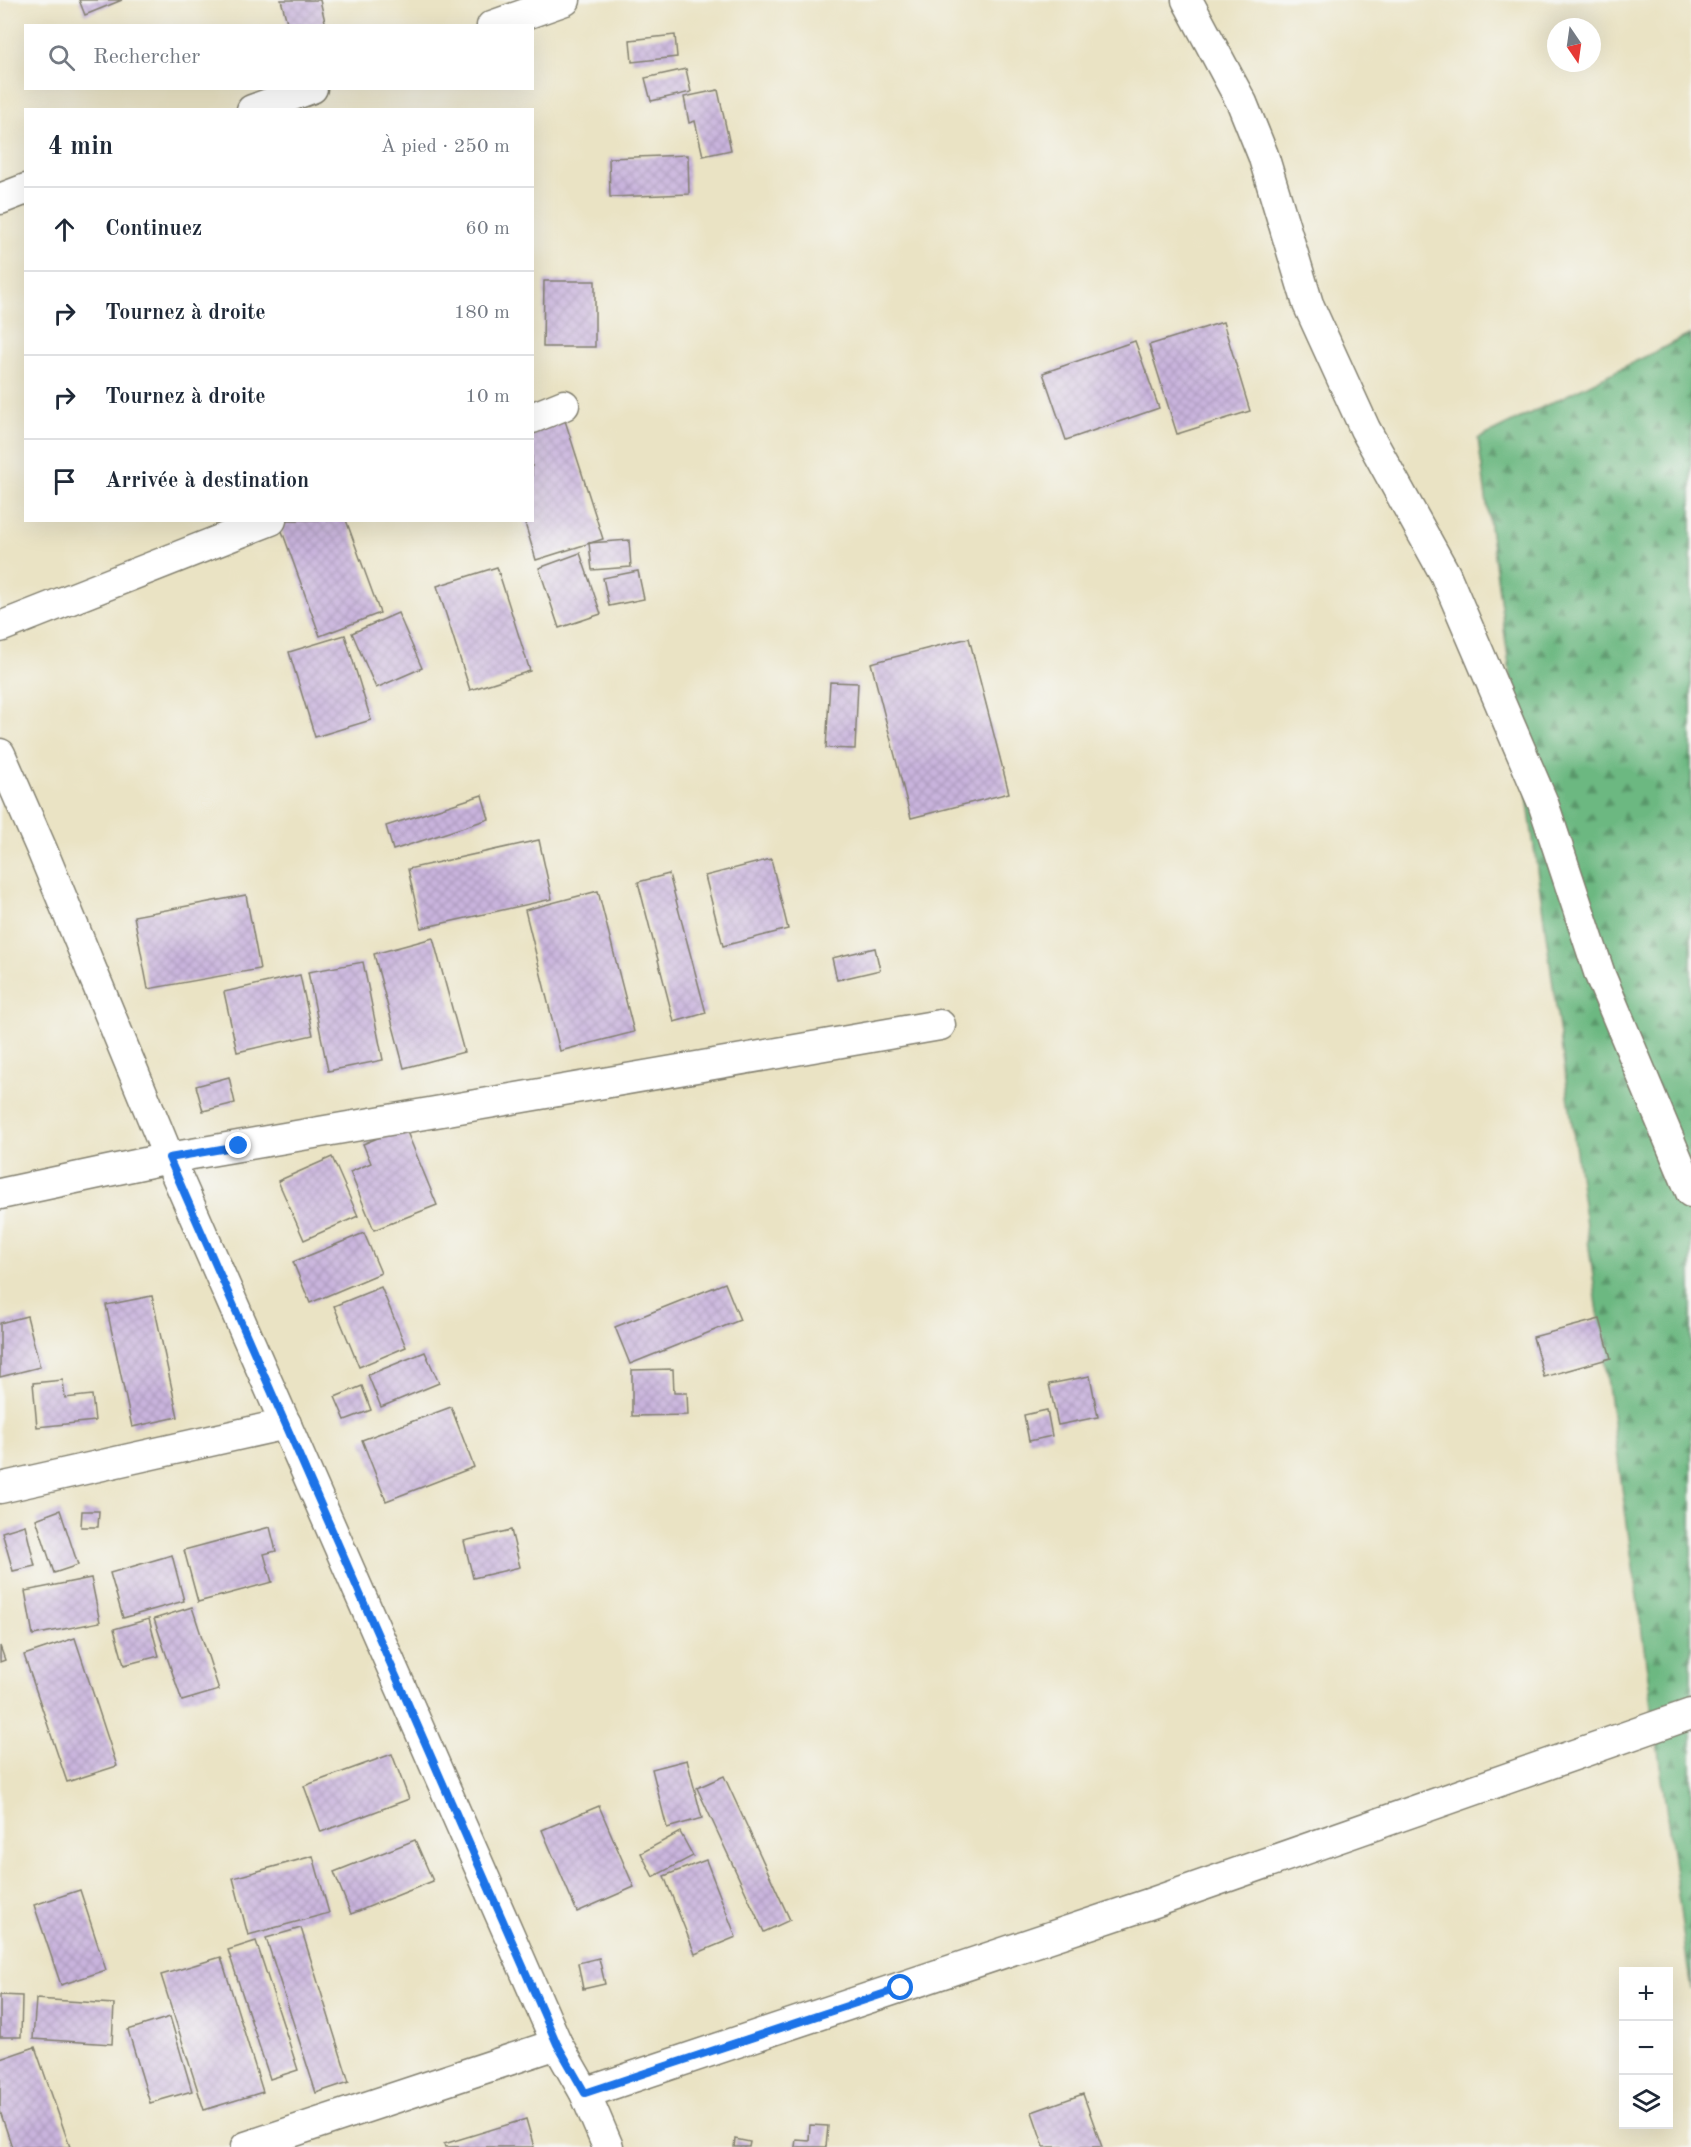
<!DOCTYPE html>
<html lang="fr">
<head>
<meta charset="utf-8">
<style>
  :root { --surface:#fff; --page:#f2f2f3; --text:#1f2937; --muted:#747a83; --line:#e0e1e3 }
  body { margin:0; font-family:"Old Standard TT",serif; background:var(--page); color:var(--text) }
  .controls { position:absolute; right:18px; bottom:18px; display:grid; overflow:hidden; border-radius:0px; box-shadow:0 6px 24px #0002 }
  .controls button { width:54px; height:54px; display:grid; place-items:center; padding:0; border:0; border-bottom:2px solid var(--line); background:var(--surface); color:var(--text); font:30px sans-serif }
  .compass { position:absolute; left:1547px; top:18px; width:54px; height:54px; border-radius:50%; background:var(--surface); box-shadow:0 6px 24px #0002; rotate:167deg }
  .stop { position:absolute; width:18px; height:18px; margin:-14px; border:4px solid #1a73e8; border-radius:50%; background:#fff }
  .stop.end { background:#1a73e8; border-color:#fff; box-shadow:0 2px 6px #0008 }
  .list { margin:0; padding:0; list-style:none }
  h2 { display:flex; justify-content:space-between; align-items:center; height:78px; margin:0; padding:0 24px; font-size:26px }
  h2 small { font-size:20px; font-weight:400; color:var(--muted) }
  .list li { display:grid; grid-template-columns:39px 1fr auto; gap:18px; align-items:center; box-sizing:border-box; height:84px; padding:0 24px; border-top:2px solid var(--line) }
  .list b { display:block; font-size:22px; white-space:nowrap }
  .list em { font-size:20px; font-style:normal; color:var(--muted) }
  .icon { flex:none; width:33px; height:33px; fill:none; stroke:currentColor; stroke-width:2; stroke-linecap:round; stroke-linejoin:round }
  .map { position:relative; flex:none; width:1691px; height:2147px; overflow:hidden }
  .search { position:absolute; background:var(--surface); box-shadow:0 6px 24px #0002; left:24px; top:24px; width:510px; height:66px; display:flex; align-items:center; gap:15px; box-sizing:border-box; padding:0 21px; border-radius:0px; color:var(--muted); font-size:22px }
  .panel { position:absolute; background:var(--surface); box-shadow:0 6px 24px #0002; left:24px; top:108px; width:510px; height:414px; border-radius:0px }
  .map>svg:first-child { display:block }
  .forest { fill:url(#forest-firs); stroke:#446a4e; stroke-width:1.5 }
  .building { fill:url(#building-cross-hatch) }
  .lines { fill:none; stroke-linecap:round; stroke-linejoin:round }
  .minor-casing { stroke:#838070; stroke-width:33 }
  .minor { stroke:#fff; stroke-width:30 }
  .route { stroke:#1a73e8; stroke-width:8 }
</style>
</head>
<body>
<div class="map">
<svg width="1691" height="2147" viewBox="0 0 1691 2147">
  <defs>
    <pattern id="forest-firs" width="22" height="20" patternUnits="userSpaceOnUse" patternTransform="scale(1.5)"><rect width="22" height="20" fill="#6cb881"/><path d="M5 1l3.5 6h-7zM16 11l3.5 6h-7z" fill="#589569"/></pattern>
    <pattern id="building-cross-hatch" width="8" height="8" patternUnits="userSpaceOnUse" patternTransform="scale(1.5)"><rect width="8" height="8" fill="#c9b4dd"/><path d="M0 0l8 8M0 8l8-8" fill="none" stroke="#ac9abd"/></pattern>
  </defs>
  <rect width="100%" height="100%" fill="#f6f6f2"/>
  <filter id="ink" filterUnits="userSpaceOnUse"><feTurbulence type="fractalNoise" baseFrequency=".0167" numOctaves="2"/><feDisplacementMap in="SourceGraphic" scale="12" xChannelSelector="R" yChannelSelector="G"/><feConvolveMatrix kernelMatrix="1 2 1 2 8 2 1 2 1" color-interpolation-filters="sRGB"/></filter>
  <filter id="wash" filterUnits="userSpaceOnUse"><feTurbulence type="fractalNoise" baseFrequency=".008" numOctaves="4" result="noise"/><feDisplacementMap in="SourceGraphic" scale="24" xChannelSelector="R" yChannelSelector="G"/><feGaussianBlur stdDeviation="1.35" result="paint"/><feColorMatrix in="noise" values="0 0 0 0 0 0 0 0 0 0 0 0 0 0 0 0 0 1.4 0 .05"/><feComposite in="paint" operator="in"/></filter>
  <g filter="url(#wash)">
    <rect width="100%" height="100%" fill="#eae3c4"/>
    <polygon class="forest" points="1691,334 1691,1990 1478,439"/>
    <g id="blocks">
      <g class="building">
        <polygon points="79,0 122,0 85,15"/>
        <polygon points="281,0 320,0 326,26 288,26"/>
        <polygon points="675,35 677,57 632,62 630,40"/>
        <polygon points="686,69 691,92 651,101 645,78"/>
        <polygon points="718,90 731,150 703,156 695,121 689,123 684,97"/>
        <polygon points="688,155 689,194 610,197 609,158"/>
        <polygon points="544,281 595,281 595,347 543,347"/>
        <polygon points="1223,322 1250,411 1177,434 1149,345"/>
        <polygon points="1135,341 1159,408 1066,440 1043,373"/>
        <polygon points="561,408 603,539 536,560 524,520 532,520 532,417"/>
        <polygon points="278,520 346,520 380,613 320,636"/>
        <polygon points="629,540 631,567 592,570 589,543"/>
        <polygon points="580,553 601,614 559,628 539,568"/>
        <polygon points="497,567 530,671 470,690 437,586"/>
        <polygon points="638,571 644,599 609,606 603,578"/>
        <polygon points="398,613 422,668 376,688 352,633"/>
        <polygon points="345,635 371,720 315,737 289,652"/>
        <polygon points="969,638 1009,793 911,818 871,663"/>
        <polygon points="830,682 858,683 855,749 826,748"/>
        <polygon points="482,795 489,819 393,850 386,826"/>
        <polygon points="539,840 552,899 421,928 408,869"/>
        <polygon points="771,859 788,929 723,946 705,876"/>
        <polygon points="669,874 706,1013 674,1022 638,882"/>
        <polygon points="598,891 634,1032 560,1051 525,910"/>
        <polygon points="246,895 260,969 148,989 134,916"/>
        <polygon points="433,938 464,1052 404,1068 374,954"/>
        <polygon points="875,948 880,970 837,980 832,958"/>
        <polygon points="363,962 383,1060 328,1071 308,972"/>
        <polygon points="300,975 313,1035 237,1052 224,992"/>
        <polygon points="229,1077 235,1103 203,1111 196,1086"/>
        <polygon points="405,1127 437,1205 374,1230 350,1172 371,1163 363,1144"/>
        <polygon points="332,1157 358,1216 304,1240 278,1181"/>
        <polygon points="364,1233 381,1273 310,1303 293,1262"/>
        <polygon points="725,1283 740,1320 630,1364 615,1327"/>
        <polygon points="381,1287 406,1347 359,1367 334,1306"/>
        <polygon points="152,1296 178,1417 132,1427 106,1305"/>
        <polygon points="27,1316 40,1367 0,1377 0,1323"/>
        <polygon points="1600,1319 1611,1358 1544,1377 1533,1337"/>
        <polygon points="425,1352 439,1383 381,1407 368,1375"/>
        <polygon points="673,1369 674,1393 687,1393 688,1415 632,1416 632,1370"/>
        <polygon points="1090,1376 1098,1417 1058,1425 1049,1384"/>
        <polygon points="63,1380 65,1398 92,1395 95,1421 37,1427 33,1383"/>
        <polygon points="362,1386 371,1410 345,1420 335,1397"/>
        <polygon points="451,1407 474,1467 386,1501 362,1440"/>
        <polygon points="1047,1410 1052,1436 1029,1441 1024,1415"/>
        <polygon points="60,1510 78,1565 54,1573 36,1519"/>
        <polygon points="82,1511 99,1511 98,1527 81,1527"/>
        <polygon points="25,1525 35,1566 13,1571 2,1532"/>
        <polygon points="270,1527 276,1551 264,1554 272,1582 198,1602 184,1550"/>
        <polygon points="511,1530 520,1567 473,1578 464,1541"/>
        <polygon points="172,1555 184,1601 123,1618 110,1573"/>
        <polygon points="91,1578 100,1622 33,1635 25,1591"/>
        <polygon points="192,1607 219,1690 182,1701 154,1619"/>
        <polygon points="149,1619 159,1656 124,1665 114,1629"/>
        <polygon points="75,1638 117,1766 67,1782 24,1655"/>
        <polygon points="0,1646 5,1660 0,1662"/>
        <polygon points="392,1754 409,1799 321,1832 304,1786"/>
        <polygon points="687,1760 702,1818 667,1828 652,1769"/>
        <polygon points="724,1776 790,1920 764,1932 697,1788"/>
        <polygon points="599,1806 634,1887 577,1912 542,1830"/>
        <polygon points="680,1832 693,1856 653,1877 641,1853"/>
        <polygon points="415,1840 433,1881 351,1914 334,1872"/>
        <polygon points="313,1856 329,1913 248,1935 233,1878"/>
        <polygon points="706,1860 736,1937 695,1954 664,1876"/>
        <polygon points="80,1890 106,1970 61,1985 34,1905"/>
        <polygon points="301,1928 349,2082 316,2093 266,1938"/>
        <polygon points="256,1941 298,2070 270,2079 228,1950"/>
        <polygon points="221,1957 263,2092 204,2110 161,1975"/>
        <polygon points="599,1958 605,1984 583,1989 578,1963"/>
        <polygon points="0,1995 22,1996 21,2037 0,2037"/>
        <polygon points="36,1999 114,2004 112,2044 33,2039"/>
        <polygon points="170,2017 192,2091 150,2103 128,2030"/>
        <polygon points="35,2047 70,2147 12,2147 0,2111 0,2059"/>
        <polygon points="1083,2094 1102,2147 1044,2147 1032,2112"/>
        <polygon points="526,2119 534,2147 445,2147 444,2144"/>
        <polygon points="810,2125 828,2126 826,2147 795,2147 796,2139 809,2140"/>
        <polygon points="735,2139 750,2142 749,2147 734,2147"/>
      </g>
    </g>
  </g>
  <g filter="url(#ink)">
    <use href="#blocks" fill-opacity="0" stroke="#838070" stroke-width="1.5"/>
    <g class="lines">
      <g class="minor-casing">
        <g id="minor">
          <polyline points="1187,0 1242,103 1263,155 1308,304 1365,429 1445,574 1543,803 1600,975 1691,1192"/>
          <polyline points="492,26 565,0"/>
          <polyline points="252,110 312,88"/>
          <polyline points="0,199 26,189"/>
          <polyline points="532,418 564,405"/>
          <polyline points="0,627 271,520"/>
          <polyline points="0,754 42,850 169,1158 557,2044 585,2093 608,2147"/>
          <polyline points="0,1194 169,1158 940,1025"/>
          <polyline points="0,1488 286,1424"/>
          <polyline points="585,2093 1149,1904 1691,1714"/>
          <polyline points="246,2147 557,2044"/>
        </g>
      </g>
      <use href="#minor" class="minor"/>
    </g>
  </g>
  <g class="lines" filter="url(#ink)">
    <polyline class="route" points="239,1146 169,1158 557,2044 585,2093 901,1988"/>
  </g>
</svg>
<div class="controls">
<button>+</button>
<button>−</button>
<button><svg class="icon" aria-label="layers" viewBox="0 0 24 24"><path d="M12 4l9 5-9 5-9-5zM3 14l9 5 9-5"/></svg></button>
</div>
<svg class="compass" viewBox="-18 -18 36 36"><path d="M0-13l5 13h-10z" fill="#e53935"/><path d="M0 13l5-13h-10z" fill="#747a83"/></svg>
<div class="stop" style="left:901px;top:1988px"></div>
<div class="stop end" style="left:239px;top:1146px"></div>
<div class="search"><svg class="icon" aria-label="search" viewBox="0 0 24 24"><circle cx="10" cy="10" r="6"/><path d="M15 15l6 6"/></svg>Rechercher</div>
<section class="panel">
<h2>4 min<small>À pied · 250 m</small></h2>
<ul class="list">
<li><svg class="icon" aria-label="ahead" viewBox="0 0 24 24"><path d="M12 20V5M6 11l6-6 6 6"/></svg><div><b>Continuez</b></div><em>60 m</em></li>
<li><svg class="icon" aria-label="right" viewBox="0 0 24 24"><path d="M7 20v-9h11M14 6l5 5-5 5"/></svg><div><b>Tournez à droite</b></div><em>180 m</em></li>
<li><svg class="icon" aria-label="right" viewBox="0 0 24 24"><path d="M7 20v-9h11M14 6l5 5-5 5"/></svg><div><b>Tournez à droite</b></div><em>10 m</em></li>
<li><svg class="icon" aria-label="arrive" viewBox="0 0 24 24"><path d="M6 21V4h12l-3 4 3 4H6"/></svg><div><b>Arrivée à destination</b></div></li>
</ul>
</section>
</div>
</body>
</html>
